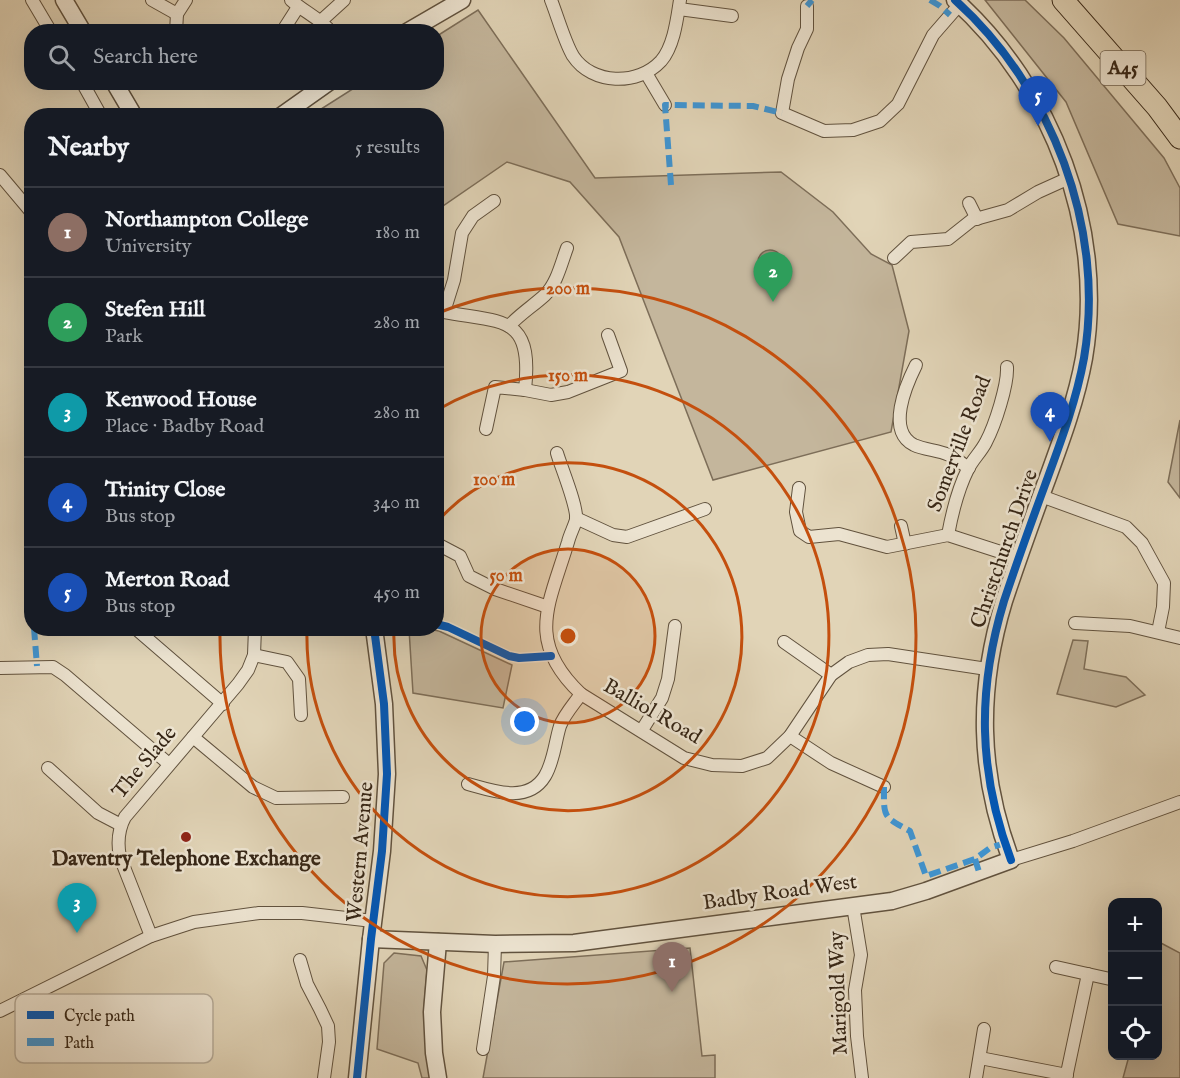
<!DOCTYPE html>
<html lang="en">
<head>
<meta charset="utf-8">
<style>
  :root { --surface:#171b24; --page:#242831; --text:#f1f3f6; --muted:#9ea1a6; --line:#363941; --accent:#c59692 }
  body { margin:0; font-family:"IM FELL English",serif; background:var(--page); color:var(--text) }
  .controls { position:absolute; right:18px; bottom:18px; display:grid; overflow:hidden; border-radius:12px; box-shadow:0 6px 24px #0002 }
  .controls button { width:54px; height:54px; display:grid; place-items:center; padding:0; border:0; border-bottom:2px solid var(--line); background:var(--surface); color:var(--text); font:30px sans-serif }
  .you { position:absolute; left:525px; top:722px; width:21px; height:21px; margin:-15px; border:4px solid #fff; border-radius:50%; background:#1a73e8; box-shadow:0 0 0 9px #1a73e833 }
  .badge { display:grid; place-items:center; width:39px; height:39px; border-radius:50%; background:var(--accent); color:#fff; font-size:20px; font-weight:700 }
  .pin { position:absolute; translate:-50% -50px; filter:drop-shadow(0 2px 3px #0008) }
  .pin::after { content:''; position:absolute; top:32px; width:21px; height:18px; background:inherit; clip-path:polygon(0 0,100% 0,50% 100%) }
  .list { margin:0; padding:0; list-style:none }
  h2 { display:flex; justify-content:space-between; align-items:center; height:78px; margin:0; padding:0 24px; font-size:26px }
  h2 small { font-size:20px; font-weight:400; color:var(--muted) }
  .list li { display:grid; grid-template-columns:39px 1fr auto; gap:18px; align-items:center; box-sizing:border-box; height:90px; padding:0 24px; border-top:2px solid var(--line) }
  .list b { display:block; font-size:22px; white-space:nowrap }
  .list p { margin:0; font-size:20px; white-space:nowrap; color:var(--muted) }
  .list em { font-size:20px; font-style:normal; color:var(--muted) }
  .icon { flex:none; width:33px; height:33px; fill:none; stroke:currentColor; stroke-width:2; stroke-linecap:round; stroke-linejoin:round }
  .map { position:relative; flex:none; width:1180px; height:1078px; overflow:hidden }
  .search { position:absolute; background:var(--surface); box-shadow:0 6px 24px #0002; left:24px; top:24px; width:420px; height:66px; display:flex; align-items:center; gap:15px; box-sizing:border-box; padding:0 21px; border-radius:24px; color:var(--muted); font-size:22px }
  .panel { position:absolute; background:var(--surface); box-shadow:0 6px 24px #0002; left:24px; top:108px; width:420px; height:528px; border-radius:24px }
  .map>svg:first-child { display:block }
  .green { fill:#c4b69c; stroke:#7d6e59; stroke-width:1.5 }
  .water { fill:#a79980; stroke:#7a6b56; stroke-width:1.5 }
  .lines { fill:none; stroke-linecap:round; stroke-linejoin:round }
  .minor-casing { stroke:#61523e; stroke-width:14 }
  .tertiary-casing { stroke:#61523e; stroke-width:19 }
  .trunk-casing { stroke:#362616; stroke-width:23 }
  .minor { stroke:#ece3d0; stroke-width:12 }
  .tertiary { stroke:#ece3d0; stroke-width:16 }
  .trunk { stroke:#e1d4b7; stroke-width:21 }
  .quiet { stroke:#3e95d4; stroke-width:6; stroke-dasharray:12 6; stroke-linecap:butt }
  .cycleway-casing { stroke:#ece3d0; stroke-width:11 }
  .cycleway { stroke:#0057b8; stroke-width:8 }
  .ring { fill:none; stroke:#c44f0e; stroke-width:3 }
  .poi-dot { fill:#8f2418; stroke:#ece3d0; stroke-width:2 }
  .labels { text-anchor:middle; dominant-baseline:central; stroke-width:5; stroke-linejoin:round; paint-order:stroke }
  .shield { fill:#ece3d0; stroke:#6d5f4e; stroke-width:1.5 }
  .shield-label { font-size:20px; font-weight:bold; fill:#362616 }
  .street-label { font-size:21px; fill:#362616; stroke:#ece3d0 }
  .poi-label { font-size:21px; font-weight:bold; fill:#362616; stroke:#ece3d0 }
  .key { fill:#ece3d0; stroke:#b5aa98; stroke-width:1.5 }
  .key-label { font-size:16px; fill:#362616 }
  .centre { fill:#c44f0e; stroke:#ece3d0; stroke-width:3 }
  .ring-label { font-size:18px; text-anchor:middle; font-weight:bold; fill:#c44f0e; stroke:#ece3d0; stroke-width:5; stroke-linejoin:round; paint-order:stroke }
</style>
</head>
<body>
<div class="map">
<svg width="1180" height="1078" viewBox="0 0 1180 1078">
  <rect width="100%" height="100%" fill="#e1d4b7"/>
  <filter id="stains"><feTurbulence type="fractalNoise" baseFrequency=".00333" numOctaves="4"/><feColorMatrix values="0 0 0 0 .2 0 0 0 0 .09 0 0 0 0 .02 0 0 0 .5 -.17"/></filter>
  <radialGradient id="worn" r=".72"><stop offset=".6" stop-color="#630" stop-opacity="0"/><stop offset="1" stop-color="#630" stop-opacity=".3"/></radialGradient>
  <g class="green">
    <polygon points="985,0 1025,0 1064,38 1164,158 1180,188 1180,236 1118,224 1066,102"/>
    <polygon points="478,10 595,178 781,172 833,212 871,254 892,265 909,331 891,432 713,480 619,237 570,182 507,162 437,210 436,116 310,116 362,83 436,82 437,36"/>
    <polygon points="1180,420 1180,498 1168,482"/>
    <polygon points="409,629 428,629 439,631 512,665 503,708 413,693"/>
    <polygon points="1073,640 1088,641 1084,669 1126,677 1145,695 1116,707 1057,694"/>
    <polygon points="1159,942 1180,953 1180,1078 1123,1078 1129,1056 1158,1056"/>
    <polygon points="690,948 702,1056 715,1055 715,1078 483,1078 504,962"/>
    <polygon points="394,953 421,956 427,970 424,1007 432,1078 422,1078 418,1063 377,1049 384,963"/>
  </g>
  <circle class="water" cx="770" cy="262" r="12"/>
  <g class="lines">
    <g class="minor-casing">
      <g id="minor">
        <polyline points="32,0 51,32"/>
        <polyline points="152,0 177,14 186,0"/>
        <path d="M 291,0 C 304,12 320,18 331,32"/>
        <path d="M 551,0 C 557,15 565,43 573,56 C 592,85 638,86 661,61 C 674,46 677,19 680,0"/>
        <polyline points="807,6 807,29 798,48 788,79 782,113 824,131 853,130 880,121 898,104 933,35 960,4"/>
        <polyline points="679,9 732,16"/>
        <polyline points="322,20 344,0"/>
        <polyline points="176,31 193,31"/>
        <polyline points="176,32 177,14"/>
        <polyline points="282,32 298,7"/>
        <polyline points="646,73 665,105"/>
        <polyline points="82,82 101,116"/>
        <polyline points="0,175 32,213"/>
        <polyline points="969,203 977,219"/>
        <polyline points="894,258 911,242 948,239 972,220 1008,210 1038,192 1069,178"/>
        <path d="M 436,310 L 444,312 C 504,323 533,315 525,390"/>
        <polyline points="444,312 454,280 462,233 473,216 494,201"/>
        <path d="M 509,326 C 520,314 533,306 545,295 C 557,283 561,264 567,248"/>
        <path d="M 916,365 C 906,385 886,431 914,445 C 925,450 938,450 949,455 C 956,458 962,464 969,468"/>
        <polyline points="486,429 495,387 525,390 551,395 568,392 621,371 608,335"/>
        <path d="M 557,453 C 561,467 578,507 576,520 C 574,527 570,534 568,542 C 549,605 525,641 581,694 L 684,758 L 712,765 L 742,766 L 767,758 L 790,736 L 831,675 L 849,662 L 868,655 L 888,654 L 987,669"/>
        <polyline points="799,488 796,512 800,531 809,537 839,534 887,547 948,535 1019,558"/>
        <polyline points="1041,496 1126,527 1142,543 1164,583 1163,607 1158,632"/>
        <polyline points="576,518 613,535 627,537 705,509"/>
        <polyline points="901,526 905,544"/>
        <path d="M 948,535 C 952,513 958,489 968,469 C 973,459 981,452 986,442 C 995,425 1008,385 1007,367"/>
        <polyline points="441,546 460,556 469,576 495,589 548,607"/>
        <polyline points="1075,623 1130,626 1180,638"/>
        <polyline points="135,628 223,704"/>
        <polyline points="784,642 831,675"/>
        <polyline points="254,655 287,662 299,679 301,715"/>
        <polyline points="0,668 53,667 65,675 169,764"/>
        <polyline points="642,730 662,698 668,679 675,626"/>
        <polyline points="790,736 831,763 884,787"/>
        <polyline points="193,737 253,787 276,798 343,797"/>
        <polyline points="48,768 98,813 121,825"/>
        <path d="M 468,784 C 493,791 528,804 545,776 C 554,761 555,742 560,726 C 564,715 574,704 581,694"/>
        <polyline points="1011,860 1073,841 1180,802"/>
        <polyline points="853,906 861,955 855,990 857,1036 862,1078"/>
        <path d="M 151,936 L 120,857 C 117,842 118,830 125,817 L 238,684 L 248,670 L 254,655 L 255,628"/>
        <polyline points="300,960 307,984 320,1009 328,1026 329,1042 324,1078"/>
        <polyline points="1056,967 1110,979"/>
        <polyline points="0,1011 151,936 194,922 259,913 302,913 373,921"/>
        <polyline points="483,1049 494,976 495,944"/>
        <polyline points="980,1058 1067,1075"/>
        <polyline points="976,1078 984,1029"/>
        <polyline points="1066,1078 1088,974"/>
      </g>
    </g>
    <g class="tertiary-casing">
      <g id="tertiary">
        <polyline points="64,0 83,32"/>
        <polyline points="407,32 462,0"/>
        <polyline points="114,82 134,116"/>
        <polyline points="281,116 329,82"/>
        <path d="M 371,939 L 495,944 L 574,943 L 892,901 L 926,891 L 1011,860 C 978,772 977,690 1004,601 C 1017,562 1031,523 1045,485 C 1060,444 1076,402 1084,358 C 1106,229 1052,87 955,0"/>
        <polyline points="357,1078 371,939 382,851 387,774 384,704 374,628"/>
        <polyline points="438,1078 434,1053 432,1012 438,942"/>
      </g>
    </g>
    <g class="trunk-casing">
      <polyline id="trunk" points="1063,0 1157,107 1180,138"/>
    </g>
    <use href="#minor" class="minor"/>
    <use href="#tertiary" class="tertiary"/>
    <use href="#trunk" class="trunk"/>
    <g class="quiet">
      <polyline points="930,0 940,6 950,15"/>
      <polyline points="807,6 812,0"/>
      <polyline points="671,185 665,105 753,106 782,113"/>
      <polyline points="34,628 37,666"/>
      <path d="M 884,787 C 884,817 882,816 910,831 L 926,876 L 975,859 L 990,848 L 1005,843"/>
      <polyline points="975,859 979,872"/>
    </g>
    <g class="cycleway-casing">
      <g id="cycleway">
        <path d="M 955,0 C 1052,87 1106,229 1084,358 C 1076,402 1060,444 1045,485 C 1031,523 1017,562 1004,601 C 977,690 978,772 1011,860"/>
        <polyline points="436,624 448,627 509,656 519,658 551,656"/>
        <polyline points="357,1078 371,939 382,851 387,774 384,704 374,628"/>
      </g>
    </g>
    <use href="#cycleway" class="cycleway"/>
  </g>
  <circle cx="568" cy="636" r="87" fill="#c44f0e" fill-opacity=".12"/>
  <g class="ring">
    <circle cx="568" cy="636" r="87"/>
    <path d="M437 522A174 174 0 1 1 394 630"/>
    <path d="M437 410A261 261 0 1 1 307 629"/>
    <path d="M438 313A348 348 0 1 1 220 630"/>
  </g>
  <circle class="poi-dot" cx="186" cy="837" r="6"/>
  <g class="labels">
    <rect class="shield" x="1100.5" y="51" width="45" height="34" rx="4.5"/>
    <g class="shield-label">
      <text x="1123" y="68">A45</text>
    </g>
    <g class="street-label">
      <text transform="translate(960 444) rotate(-69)">Somerville Road</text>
      <text transform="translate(1005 549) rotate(-71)">Christchurch Drive</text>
      <text transform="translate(652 712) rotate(30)">Balliol Road</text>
      <text transform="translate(145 763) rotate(-50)">The Slade</text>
      <text transform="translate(361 852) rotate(-85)">Western Avenue</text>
      <text transform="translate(780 893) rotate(-8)">Badby Road West</text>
      <text transform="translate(839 993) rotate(-92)">Marigold Way</text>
    </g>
    <g class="poi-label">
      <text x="186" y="859">Daventry Telephone Exchange</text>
    </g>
  </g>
  <rect x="15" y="994" width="198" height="69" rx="9" class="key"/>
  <rect x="27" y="1011" width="27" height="8" fill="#0057b8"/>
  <rect x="27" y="1038" width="27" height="8" fill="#3e95d4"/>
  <g class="key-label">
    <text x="64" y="1021">Cycle path</text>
    <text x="64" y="1048">Path</text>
  </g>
  <circle cx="568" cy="636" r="9" class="centre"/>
  <g class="ring-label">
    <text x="568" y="294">200 m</text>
    <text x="568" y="381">150 m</text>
    <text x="494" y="485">100 m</text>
    <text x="506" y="581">50 m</text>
  </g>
  <rect width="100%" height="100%" filter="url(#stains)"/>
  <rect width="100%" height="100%" fill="url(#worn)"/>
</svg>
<div class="controls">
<button>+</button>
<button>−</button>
<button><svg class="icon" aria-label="locate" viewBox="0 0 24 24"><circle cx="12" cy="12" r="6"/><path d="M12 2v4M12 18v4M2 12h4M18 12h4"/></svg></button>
</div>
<div class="you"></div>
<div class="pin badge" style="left:672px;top:992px;background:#8d6e63">1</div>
<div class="pin badge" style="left:773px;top:302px;background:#2e9e5b">2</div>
<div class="pin badge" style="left:77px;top:933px;background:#0f9aa8">3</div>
<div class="pin badge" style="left:1050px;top:442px;background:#1a4fb4">4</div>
<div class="pin badge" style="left:1038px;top:126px;background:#1a4fb4">5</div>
<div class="search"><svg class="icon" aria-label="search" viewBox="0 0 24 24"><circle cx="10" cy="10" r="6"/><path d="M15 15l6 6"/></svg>Search here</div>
<section class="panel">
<h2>Nearby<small>5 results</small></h2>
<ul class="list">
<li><span class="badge" style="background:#8d6e63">1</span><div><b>Northampton College</b><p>University</p></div><em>180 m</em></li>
<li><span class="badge" style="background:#2e9e5b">2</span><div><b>Stefen Hill</b><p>Park</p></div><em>280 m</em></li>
<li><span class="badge" style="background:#0f9aa8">3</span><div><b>Kenwood House</b><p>Place · Badby Road</p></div><em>280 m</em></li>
<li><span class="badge" style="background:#1a4fb4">4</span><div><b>Trinity Close</b><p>Bus stop</p></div><em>340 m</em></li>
<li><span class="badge" style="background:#1a4fb4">5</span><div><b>Merton Road</b><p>Bus stop</p></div><em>450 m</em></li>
</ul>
</section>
</div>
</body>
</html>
